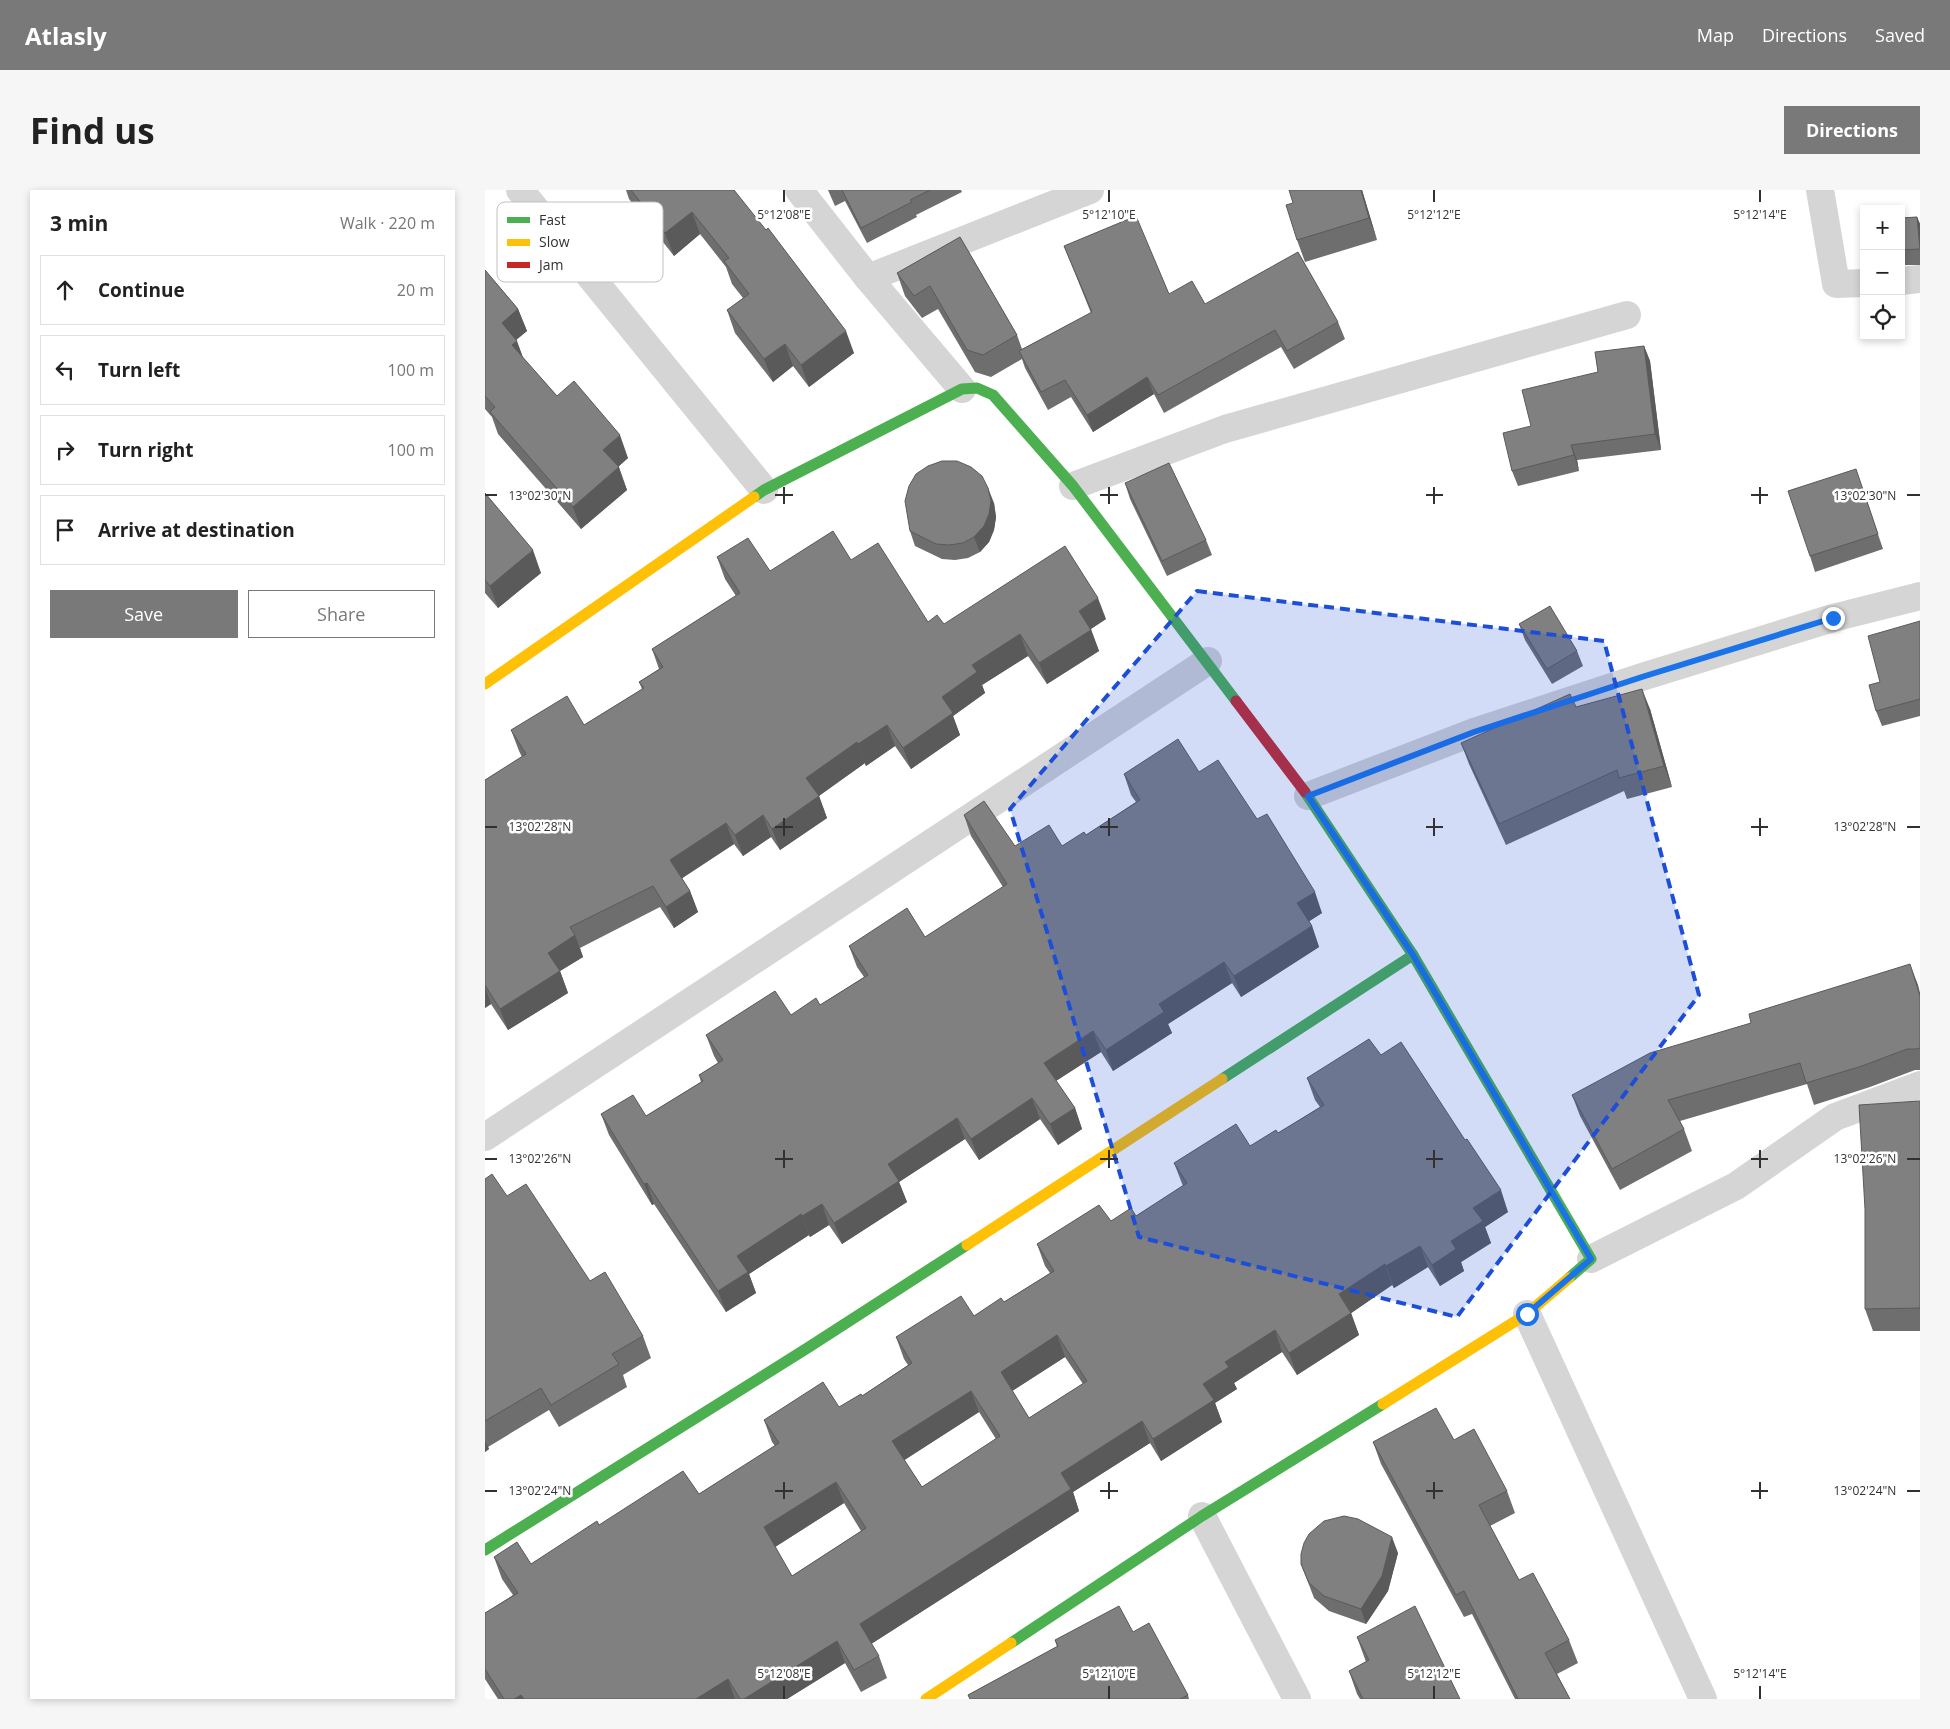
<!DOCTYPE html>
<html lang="en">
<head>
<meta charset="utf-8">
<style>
  :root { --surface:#fff; --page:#f6f6f6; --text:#222; --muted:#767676; --line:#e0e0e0; --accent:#797979 }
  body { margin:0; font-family:"Open Sans",sans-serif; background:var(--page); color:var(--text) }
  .controls { position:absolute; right:15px; top:15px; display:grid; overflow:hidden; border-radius:0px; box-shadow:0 2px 8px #0003 }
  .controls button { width:45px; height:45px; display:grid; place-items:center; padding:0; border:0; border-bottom:1px solid var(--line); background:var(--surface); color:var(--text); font:25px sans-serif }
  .stop { position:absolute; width:15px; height:15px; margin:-11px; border:4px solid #1a73e8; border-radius:50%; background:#fff }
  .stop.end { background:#1a73e8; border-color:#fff; box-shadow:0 1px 5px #0008 }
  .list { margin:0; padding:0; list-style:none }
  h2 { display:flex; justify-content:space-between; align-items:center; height:65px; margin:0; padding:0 20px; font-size:21px }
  h2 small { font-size:16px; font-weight:400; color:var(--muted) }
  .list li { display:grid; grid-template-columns:32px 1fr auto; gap:15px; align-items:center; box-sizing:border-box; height:70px; margin:0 10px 10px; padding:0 10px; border:1px solid var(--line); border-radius:0px }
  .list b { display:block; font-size:19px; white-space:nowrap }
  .list em { font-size:16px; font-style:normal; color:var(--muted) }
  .actions { display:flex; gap:10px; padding:15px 20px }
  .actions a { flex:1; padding:11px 0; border:1px solid var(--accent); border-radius:0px; text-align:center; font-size:18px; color:var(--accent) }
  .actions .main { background:var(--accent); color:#fff }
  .icon { flex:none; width:28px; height:28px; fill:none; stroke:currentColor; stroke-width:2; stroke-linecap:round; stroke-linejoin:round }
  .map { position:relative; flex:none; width:1435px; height:1509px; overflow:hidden; border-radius:0px }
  header { display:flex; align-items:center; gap:30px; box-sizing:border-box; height:70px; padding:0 25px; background:var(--accent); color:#fff }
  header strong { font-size:24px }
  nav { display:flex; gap:28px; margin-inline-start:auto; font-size:18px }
  .intro { display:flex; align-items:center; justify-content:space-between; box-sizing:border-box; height:120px; padding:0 30px }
  h1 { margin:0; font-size:35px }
  .button { padding:12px 22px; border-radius:0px; background:var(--accent); color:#fff; font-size:18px; font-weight:700 }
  main { display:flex; gap:30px; padding:0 30px }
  aside { flex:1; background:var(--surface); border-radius:0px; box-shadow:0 2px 8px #0003 }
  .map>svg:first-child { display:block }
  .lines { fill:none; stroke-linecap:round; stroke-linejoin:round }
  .street { stroke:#d5d5d5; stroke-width:28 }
  .fast { stroke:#4caf50; stroke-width:11 }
  .slow { stroke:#ffc107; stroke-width:11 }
  .jam { stroke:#c62828; stroke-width:11 }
  .wall { fill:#6e6e6e; fill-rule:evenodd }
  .shaded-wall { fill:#5a5a5a }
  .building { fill:#808080; stroke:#5a5a5a; fill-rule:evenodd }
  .route { stroke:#1a73e8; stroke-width:6 }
  .marked { fill:#1d4ed8; fill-opacity:0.2; stroke:#1d4ed8; stroke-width:4; stroke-dasharray:10 6; stroke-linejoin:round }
  .ticks { fill:none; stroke:#313131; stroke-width:2 }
  .key { fill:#fff; stroke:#c1c1c1; stroke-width:1 }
  .key-label { font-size:14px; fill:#313131 }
  .ticks-label { font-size:12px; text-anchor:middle; fill:#313131; stroke:#fff; stroke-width:5; stroke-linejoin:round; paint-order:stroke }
</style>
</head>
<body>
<header>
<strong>Atlasly</strong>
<nav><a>Map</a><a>Directions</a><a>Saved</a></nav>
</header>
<div class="intro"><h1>Find us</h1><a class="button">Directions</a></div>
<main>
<aside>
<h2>3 min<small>Walk · 220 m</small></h2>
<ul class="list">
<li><svg class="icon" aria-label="ahead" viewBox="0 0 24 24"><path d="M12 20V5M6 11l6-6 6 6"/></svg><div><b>Continue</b></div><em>20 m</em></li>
<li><svg class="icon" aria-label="left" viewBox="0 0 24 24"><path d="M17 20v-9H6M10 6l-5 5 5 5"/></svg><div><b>Turn left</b></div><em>100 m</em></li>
<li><svg class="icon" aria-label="right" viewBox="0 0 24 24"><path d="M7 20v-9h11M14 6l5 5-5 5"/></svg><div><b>Turn right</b></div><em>100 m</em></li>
<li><svg class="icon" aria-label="arrive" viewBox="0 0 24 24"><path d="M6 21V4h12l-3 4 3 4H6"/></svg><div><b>Arrive at destination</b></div></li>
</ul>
<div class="actions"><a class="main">Save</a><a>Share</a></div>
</aside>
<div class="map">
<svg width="1435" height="1509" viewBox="0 0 1435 1509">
  <rect width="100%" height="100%" fill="#fff"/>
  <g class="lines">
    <g class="street">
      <polyline points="35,0 279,300"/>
      <polyline points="314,0 383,88 477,199"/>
      <polyline points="1335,0 1351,94 1379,93"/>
      <polyline points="383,88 605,0"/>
      <polyline points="1416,91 1435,89"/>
      <polyline points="588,296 740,239 1142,125"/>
      <polyline points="823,606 989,542 1160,486 1348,428 1435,406"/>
      <polyline points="0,947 723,471"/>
      <polyline points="1106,1069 1251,996 1350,927 1435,895"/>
      <polyline points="1042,1124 1218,1509"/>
      <polyline points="717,1326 812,1509"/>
    </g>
    <g class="fast">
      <polyline points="269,307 279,300 477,199 492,198 508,205 588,296 751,511"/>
      <polyline points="820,602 928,765 1106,1069 1084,1088"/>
      <polyline points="737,889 928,765"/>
      <polyline points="0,1360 324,1157 482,1055"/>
      <polyline points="526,1453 717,1326 898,1214"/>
    </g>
    <g class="slow">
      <polyline points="0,494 269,307"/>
      <polyline points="482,1055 737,889"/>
      <polyline points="898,1214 1042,1124 1084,1088"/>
      <polyline points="441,1509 526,1453"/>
    </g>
    <polyline class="jam" points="751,511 820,602"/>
  </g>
  <g class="wall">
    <polygon points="141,0 249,0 369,163 324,197 308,176 288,192 250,143 242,120 258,108 247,94 241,77 215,44 189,66 144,9"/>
    <polygon points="343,0 476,0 477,2 431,25 432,27 382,53 360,11 350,16"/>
    <polygon points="877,0 892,50 820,72 812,50 808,13"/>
    <polygon points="1432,27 1435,34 1435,75 1416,75 1416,28"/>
    <polygon points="475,47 532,145 537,159 606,123 579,56 684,104 720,114 853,132 860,149 809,179 796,157 679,223 669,204 608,242 586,207 563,220 540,178 537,169 506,187 490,182 453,119 437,128 420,106 412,83"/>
    <polygon points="0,80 33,119 42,141 31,150 38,168 72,206 143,268 133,277 142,300 96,339 13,244 7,227 0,219"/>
    <polygon points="1159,156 1165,171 1176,260 1092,270 1094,281 1033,296 1027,281 1113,182"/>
    <polygon points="640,293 721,350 727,365 682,386 645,309"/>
    <polygon points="1376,294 1398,359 1330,382 1325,366"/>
    <polygon points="0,303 56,383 13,418 0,403"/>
    <polygon points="509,313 511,327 509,340 504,352 495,362 483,368 470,370 457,369 430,356 425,341"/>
    <polygon points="232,367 285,381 366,370 443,432 459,434 621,429 606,439 614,461 562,494 543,466 497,495 500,503 468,526 475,545 426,579 410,556 381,576 380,573 334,606 342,628 295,660 286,647 258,666 249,654 197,688 205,701 213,722 189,738 175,717 95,758 98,767 75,781 83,803 23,840 6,814 0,818 0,590 37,567 34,561 26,540 99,535 157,499 154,492 174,479 167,459 251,406 240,389"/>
    <polygon points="1435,431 1435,526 1397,536 1391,521 1395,492"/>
    <polygon points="1034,434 1092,461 1098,476 1067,494 1040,450"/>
    <polygon points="1091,517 1165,519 1187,597 1142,609 1139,601 1021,655 984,574 976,553"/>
    <polygon points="714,582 772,629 837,723 824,731 827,736 834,757 756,807 747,793 683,834 687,843 628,881 616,862 571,891 590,918 597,939 573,955 555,929 494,970 480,949 414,992 422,1012 357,1054 344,1035 325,1047 324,1045 264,1084 271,1103 241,1122 169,1014 167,1015 124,945 116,924 161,926 216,892 214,885 233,873 229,866 221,845 306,825 335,815 379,787 372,777 364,756 440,747 518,697 486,646 479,625 530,656 577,656 601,645 651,612 646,605 639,584"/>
    <polygon points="1435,803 1435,880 1430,880 1385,897 1329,915 1322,894 1195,931 1199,939 1207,961 1135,1000 1095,926 1087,905"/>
    <path d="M 896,865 L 1023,1022 L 1000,1037 L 1006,1053 L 976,1072 L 979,1081 L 955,1096 L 943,1077 L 909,1098 L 907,1095 L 866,1123 L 874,1145 L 812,1185 L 797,1162 L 749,1193 L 752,1199 L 730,1213 L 737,1232 L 676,1271 L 665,1253 L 588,1302 L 594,1321 L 386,1454 L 394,1466 L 402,1488 L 376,1502 L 360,1473 L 302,1509 L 13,1509 L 0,1489 L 0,1423 L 28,1405 L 17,1389 L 9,1367 L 46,1374 L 114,1335 L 214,1304 L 290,1256 L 287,1252 L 279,1230 L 354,1217 L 377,1206 L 423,1175 L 419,1169 L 411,1147 L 489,1126 L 519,1112 L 565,1083 L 560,1076 L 552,1054 L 626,1031 L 651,1026 L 698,996 L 689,973 L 765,956 L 793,943 L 835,917 L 830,910 L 822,888 ZM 580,1167 L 598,1194 L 544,1228 L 527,1201 ZM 494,1222 L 511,1249 L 437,1297 L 419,1270 ZM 359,1313 L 376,1341 L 307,1386 L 290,1357 Z"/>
    <polygon points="1435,911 1435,1141 1388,1141 1380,1119"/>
    <polygon points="0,989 22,1006 158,1146 166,1168 138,1185 142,1197 74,1237 64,1220 3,1257 4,1259 0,1262"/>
    <polygon points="969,1250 1022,1301 1030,1323 1005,1336 1034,1390 1084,1450 1093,1473 1072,1484 1085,1509 1030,1509 987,1424 979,1427 896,1274 888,1252"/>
    <polygon points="913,1363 903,1401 881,1434 844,1421 829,1408 816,1374"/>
    <polygon points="648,1442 703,1505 704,1509 485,1509 483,1505 572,1457 570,1450"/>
    <polygon points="872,1447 975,1509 875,1509 872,1504 864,1481 881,1472"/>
  </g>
  <g class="shaded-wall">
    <polygon points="876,0 877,0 892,50 884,28"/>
    <polygon points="207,22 215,44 189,66 180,43"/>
    <polygon points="1432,27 1435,34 1435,60 1435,59"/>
    <polygon points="33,119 42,141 25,155 17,133"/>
    <polygon points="361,141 369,163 324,197 316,175"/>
    <polygon points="32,151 40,173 27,155"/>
    <polygon points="300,154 308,176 288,192 279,169"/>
    <polygon points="1159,156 1165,171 1176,260 1170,244"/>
    <polygon points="662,187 669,204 608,242 602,225"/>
    <polygon points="135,245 143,268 127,282 118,260"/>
    <polygon points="1086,255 1092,270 1094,281 1089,265"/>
    <polygon points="134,277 142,300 96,339 88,317"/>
    <polygon points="503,298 509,313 511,327 509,340 504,352 495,362 489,347"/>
    <polygon points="48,360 56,383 13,418 5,396"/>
    <polygon points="613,408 621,429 601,442 594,421"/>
    <polygon points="606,440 614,461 562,494 554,473"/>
    <polygon points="535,444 543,466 497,495 500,503 468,526 475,545 426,579 418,558 457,507 487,475"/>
    <polygon points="1157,499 1165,519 1187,597 1179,576"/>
    <polygon points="402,535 410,556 381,576 373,554"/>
    <polygon points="372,552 380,573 328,610 321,588"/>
    <polygon points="334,606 342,628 295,660 287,639"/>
    <polygon points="278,625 286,647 258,666 250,645"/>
    <polygon points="241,633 249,654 193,691 185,670"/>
    <polygon points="205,701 213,722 189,738 181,717"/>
    <polygon points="830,702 837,723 820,734 812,713"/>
    <polygon points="827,736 834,757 756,807 749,786"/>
    <polygon points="90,745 98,767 70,784 63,763"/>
    <polygon points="739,772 747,793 683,834 687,843 628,881 621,860 674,814"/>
    <polygon points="1425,774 1433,795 1435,803 1435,806"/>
    <polygon points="75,781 83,803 23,840 15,819"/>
    <polygon points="0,796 6,814 0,818"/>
    <polygon points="608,841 616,862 566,894 559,873"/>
    <polygon points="547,908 555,929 494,970 486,949"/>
    <polygon points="590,918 597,939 573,955 565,934"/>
    <polygon points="472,928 480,949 414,992 422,1012 357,1054 349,1033 403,974"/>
    <polygon points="162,993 169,1014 167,1015 159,994"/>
    <polygon points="1016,1000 1023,1022 1000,1037 1006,1053 976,1072 979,1081 955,1096 947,1075 966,1051 988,1018"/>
    <polygon points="337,1014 344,1035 325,1047 317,1026"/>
    <polygon points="316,1024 324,1045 264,1084 271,1103 241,1122 233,1101 252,1066"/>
    <polygon points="935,1056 943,1077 909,1098 901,1076"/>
    <polygon points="900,1074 907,1095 862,1126 854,1104"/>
    <polygon points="866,1123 874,1145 812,1185 804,1163"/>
    <polygon points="790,1140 797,1162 749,1193 752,1199 730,1213 737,1232 676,1271 668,1249 718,1194 740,1172"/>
    <polygon points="572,1145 580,1167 524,1203 516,1182"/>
    <polygon points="486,1201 494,1222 415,1273 407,1251"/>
    <polygon points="657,1231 665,1253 588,1302 594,1321 383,1456 375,1434 576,1283"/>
    <polygon points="0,1250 4,1259 0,1262"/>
    <polygon points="351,1292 359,1313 287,1359 279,1337"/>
    <polygon points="907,1347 913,1363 903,1401 881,1434 876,1419"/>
    <polygon points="352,1451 360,1473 302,1509 259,1509"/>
    <polygon points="243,1489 250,1509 211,1509"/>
    <polygon points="36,1505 38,1509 29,1509"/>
  </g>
  <g class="building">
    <polygon points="146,0 249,0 281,40 283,38 361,141 316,175 300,154 279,169 242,120 264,104 239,71 244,68 207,22 180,43"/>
    <polygon points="357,0 445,0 425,10 427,12 376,38"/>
    <polygon points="804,0 876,0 884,28 812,50 801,15 808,13"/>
    <polygon points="651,26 684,104 707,91 720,114 813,62 853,132 802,161 790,140 673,205 662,187 602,225 580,190 556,202 534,161 607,122 579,56"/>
    <polygon points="1432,27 1435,59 1416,60 1416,28"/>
    <polygon points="475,47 532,145 498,165 482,160 445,96 429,106 412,83"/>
    <polygon points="0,80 33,119 17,133 32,151 27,155 72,206 89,191 135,245 118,260 134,277 88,317 5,222 10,217 0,206"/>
    <polygon points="1159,156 1170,244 1086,255 1089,265 1027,281 1018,243 1046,236 1037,200 1113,182 1110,162"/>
    <polygon points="457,271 472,271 486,277 497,286 503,298 506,311 504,324 499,336 489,347 478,353 464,355 451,354 425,341 420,311 424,296 431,284 443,276"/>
    <polygon points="684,273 721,350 677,371 640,293"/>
    <polygon points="1371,279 1393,344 1325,366 1303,301"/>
    <polygon points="0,303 48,360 5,396 0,390"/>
    <polygon points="348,341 366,370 393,353 443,432 452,425 459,434 580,356 613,408 594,421 606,440 554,473 535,444 487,475 492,482 457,507 468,523 418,558 402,535 373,554 372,552 321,588 334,606 287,639 278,625 250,645 241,633 185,670 205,701 181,717 168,696 85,737 90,745 63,763 75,781 15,819 0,795 0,590 41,564 26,540 82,506 99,535 159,498 154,492 178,477 167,459 255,403 232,367 263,348 285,381"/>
    <polygon points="1065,416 1092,461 1062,479 1034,434"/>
    <polygon points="1435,431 1435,509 1391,521 1384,495 1395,492 1383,446"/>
    <polygon points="1157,499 1179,576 1134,588 1132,580 1014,634 976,553 1085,504 1091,517"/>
    <polygon points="693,549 714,582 733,570 772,629 782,624 830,702 812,713 827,736 749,786 739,772 674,814 679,822 621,860 608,841 559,873 590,918 565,934 547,908 486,949 472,928 403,974 414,991 349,1033 337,1014 317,1026 316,1024 252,1066 263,1082 233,1101 162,993 159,994 116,924 148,905 161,926 218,891 214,885 238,870 221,845 290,801 306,825 331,808 335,815 383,785 364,756 422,718 440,747 522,694 479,625 499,611 530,656 564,635 577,656 599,642 601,645 655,610 639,584"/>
    <polygon points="1425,774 1435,806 1435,858 1431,859 1422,859 1377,876 1321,893 1315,873 1183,910 1199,939 1127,979 1087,905 1165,863 1266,833 1264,824"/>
    <path d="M 884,849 L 896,865 L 916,852 L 980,950 L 982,949 L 1016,1000 L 988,1018 L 998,1031 L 966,1051 L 971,1059 L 947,1075 L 935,1056 L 901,1076 L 900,1074 L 854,1104 L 866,1123 L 804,1163 L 790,1140 L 740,1172 L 744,1177 L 718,1194 L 729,1210 L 668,1249 L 657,1231 L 576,1283 L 586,1299 L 375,1434 L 394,1466 L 369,1480 L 352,1451 L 259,1509 L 255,1509 L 243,1489 L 211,1509 L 39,1509 L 36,1505 L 29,1509 L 19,1509 L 0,1479 L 0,1423 L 33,1403 L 9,1367 L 32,1352 L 46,1374 L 112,1331 L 114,1335 L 198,1281 L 214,1304 L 294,1253 L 279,1230 L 338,1192 L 354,1217 L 376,1204 L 377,1206 L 427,1173 L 411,1147 L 476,1106 L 489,1126 L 516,1108 L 519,1112 L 569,1081 L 552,1054 L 614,1015 L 626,1031 L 646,1018 L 651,1026 L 702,993 L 689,973 L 751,934 L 765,956 L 791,940 L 793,943 L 839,915 L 822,888 ZM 572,1145 L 602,1191 L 544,1228 L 516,1182 ZM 486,1201 L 515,1246 L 437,1297 L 407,1251 ZM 351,1292 L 381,1338 L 307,1386 L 279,1337 Z"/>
    <polygon points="1435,911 1435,1118 1380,1119 1380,1019 1374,915"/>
    <polygon points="7,984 22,1006 41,994 105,1091 120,1082 158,1146 127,1164 134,1174 66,1215 56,1198 0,1231 0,989"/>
    <polygon points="951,1218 969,1250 989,1239 1022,1301 994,1315 1034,1390 1048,1383 1084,1450 1060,1463 1085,1509 1033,1509 979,1401 971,1405 888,1252"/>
    <polygon points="859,1326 873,1329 907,1347 897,1386 876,1419 839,1406 824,1393 816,1374 816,1364 819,1353 824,1344 839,1331"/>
    <polygon points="634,1416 648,1442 664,1433 703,1505 695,1509 485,1509 483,1505 573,1456 570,1450"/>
    <polygon points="930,1416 975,1509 878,1509 864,1481 884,1470 872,1447"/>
  </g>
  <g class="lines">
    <polyline class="route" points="1042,1124 1106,1069 928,765 823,606 989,542 1160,486 1348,428"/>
  </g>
  <path class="marked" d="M 712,401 L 1119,451 L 1214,805 L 972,1127 L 654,1047 L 525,619 Z"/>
  <path class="ticks" d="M 299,0 L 299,12M 624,0 L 624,12M 949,0 L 949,12M 1275,0 L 1275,12M 299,297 L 299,314M 624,297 L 624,314M 949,297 L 949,314M 1275,297 L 1275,314M 0,305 L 12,305M 290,305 L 308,305M 615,305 L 633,305M 941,305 L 958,305M 1266,305 L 1283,305M 1422,305 L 1435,305M 299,628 L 299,646M 624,628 L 624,646M 949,628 L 949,646M 1275,628 L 1275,646M 0,637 L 12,637M 290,637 L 308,637M 615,637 L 633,637M 941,637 L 958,637M 1266,637 L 1283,637M 1422,637 L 1435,637M 299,960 L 299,978M 624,960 L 624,978M 949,960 L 949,978M 1275,960 L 1275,978M 0,969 L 12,969M 290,969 L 308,969M 615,969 L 633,969M 941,969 L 958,969M 1266,969 L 1283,969M 1422,969 L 1435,969M 299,1292 L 299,1309M 624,1292 L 624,1309M 949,1292 L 949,1309M 1275,1292 L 1275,1309M 0,1301 L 12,1301M 290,1301 L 308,1301M 615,1301 L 633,1301M 941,1301 L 958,1301M 1266,1301 L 1283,1301M 1422,1301 L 1435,1301M 299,1496 L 299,1509M 624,1496 L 624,1509M 949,1496 L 949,1509M 1275,1496 L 1275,1509"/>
  <rect x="12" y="12" width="166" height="80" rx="8" class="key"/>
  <rect x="22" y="27" width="23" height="6" fill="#4caf50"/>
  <rect x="22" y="49" width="23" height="7" fill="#ffc107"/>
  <rect x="22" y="72" width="23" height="6" fill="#c62828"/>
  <g class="key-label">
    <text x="54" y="35">Fast</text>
    <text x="54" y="57">Slow</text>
    <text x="54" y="80">Jam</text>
  </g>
  <g class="ticks-label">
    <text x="299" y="29">5°12'08"E</text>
    <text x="624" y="29">5°12'10"E</text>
    <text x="949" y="29">5°12'12"E</text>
    <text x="1275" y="29">5°12'14"E</text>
    <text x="55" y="310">13°02'30"N</text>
    <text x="1380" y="310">13°02'30"N</text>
    <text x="55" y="641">13°02'28"N</text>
    <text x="1380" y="641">13°02'28"N</text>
    <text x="55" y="973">13°02'26"N</text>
    <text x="1380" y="973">13°02'26"N</text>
    <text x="55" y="1305">13°02'24"N</text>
    <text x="1380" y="1305">13°02'24"N</text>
    <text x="299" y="1488">5°12'08"E</text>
    <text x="624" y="1488">5°12'10"E</text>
    <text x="949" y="1488">5°12'12"E</text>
    <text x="1275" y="1488">5°12'14"E</text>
  </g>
</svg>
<div class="controls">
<button>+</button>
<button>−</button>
<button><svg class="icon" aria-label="locate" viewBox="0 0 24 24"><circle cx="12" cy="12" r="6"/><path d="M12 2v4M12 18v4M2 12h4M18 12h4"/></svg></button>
</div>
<div class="stop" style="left:1042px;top:1124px"></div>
<div class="stop end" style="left:1348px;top:428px"></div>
</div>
</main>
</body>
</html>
